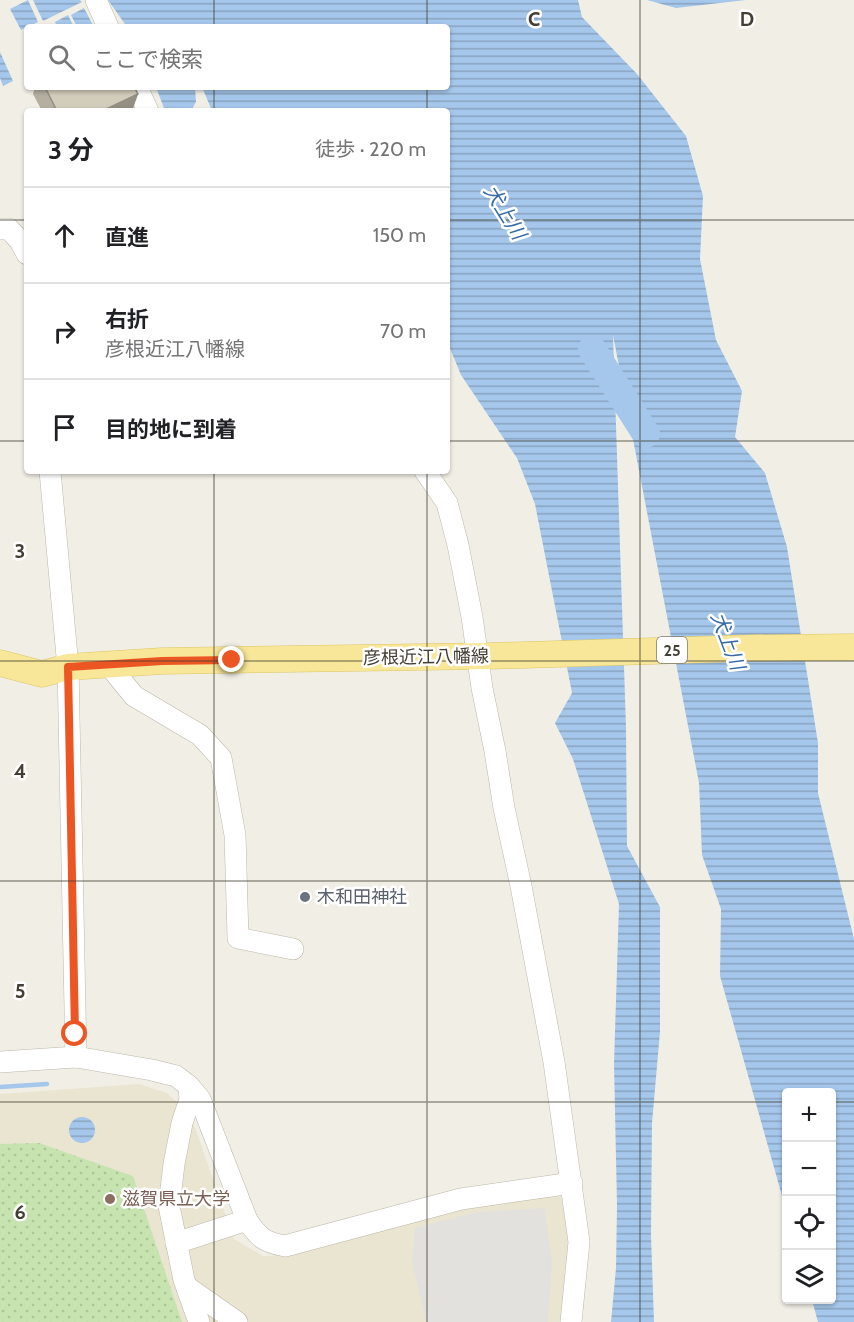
<!DOCTYPE html>
<html lang="ja">
<head>
<meta charset="utf-8">
<style>
  :root { --surface:#fff; --page:#f6f6f6; --text:#202124; --muted:#757577; --line:#e0e0e0 }
  body { margin:0; font-family:Cabin,"Noto Sans JP",sans-serif; background:var(--page); color:var(--text) }
  .controls { position:absolute; right:18px; bottom:18px; display:grid; overflow:hidden; border-radius:6px; box-shadow:0 2px 4px #0004 }
  .controls button { width:54px; height:54px; display:grid; place-items:center; padding:0; border:0; border-bottom:2px solid var(--line); background:var(--surface); color:var(--text); font:30px sans-serif }
  .stop { position:absolute; width:18px; height:18px; margin:-14px; border:4px solid #ec5622; border-radius:50%; background:#fff }
  .stop.end { background:#ec5622; border-color:#fff; box-shadow:0 2px 6px #0008 }
  .list { margin:0; padding:0; list-style:none }
  h2 { display:flex; justify-content:space-between; align-items:center; height:78px; margin:0; padding:0 24px; font-size:26px }
  h2 small { font-size:20px; font-weight:400; color:var(--muted) }
  .list li { display:grid; grid-template-columns:39px 1fr auto; gap:18px; align-items:center; box-sizing:border-box; height:96px; padding:0 24px; border-top:2px solid var(--line) }
  .list b { display:block; font-size:22px; white-space:nowrap }
  .list p { margin:0; font-size:20px; white-space:nowrap; color:var(--muted) }
  .list em { font-size:20px; font-style:normal; color:var(--muted) }
  .icon { flex:none; width:33px; height:33px; fill:none; stroke:currentColor; stroke-width:2; stroke-linecap:round; stroke-linejoin:round }
  .map { position:relative; flex:none; width:854px; height:1322px; overflow:hidden }
  .search { position:absolute; background:var(--surface); box-shadow:0 2px 4px #0004; left:24px; top:24px; width:426px; height:66px; display:flex; align-items:center; gap:15px; box-sizing:border-box; padding:0 21px; border-radius:6px; color:var(--muted); font-size:22px }
  .panel { position:absolute; background:var(--surface); box-shadow:0 2px 4px #0004; left:24px; top:108px; width:426px; height:366px; border-radius:6px }
  .map>svg:first-child { display:block }
  .education { fill:#eae5d0 }
  .grass { fill:url(#grass-dots) }
  .parking { fill:#e3e1dd }
  .water { fill:url(#water-rules) }
  .lines { fill:none; stroke-linecap:round; stroke-linejoin:round }
  .stream { stroke:#a5c7eb; stroke-width:4.5 }
  .river { stroke:#a5c7eb; stroke-width:28 }
  .minor-casing { stroke:#bcb7a9; stroke-width:22 }
  .major-casing { stroke:#dcc569; stroke-width:27 }
  .minor { stroke:#fff; stroke-width:21 }
  .major { stroke:#f8e798; stroke-width:26 }
  .wall { fill:#b5afa1 }
  .shaded-wall { fill:#938f83 }
  .building { fill:#d2ccbb; stroke:#938f83; stroke-width:1.5 }
  .route { stroke:#ec5622; stroke-width:8 }
  .grid { fill:none; stroke:#443f35; stroke-width:1.5; stroke-opacity:0.55 }
  .worship-dot { fill:#6b7280; stroke:#fff; stroke-width:2 }
  .education-dot { fill:#8d6e63; stroke:#fff; stroke-width:2 }
  .labels { text-anchor:middle; dominant-baseline:central; stroke-width:5; stroke-linejoin:round; paint-order:stroke }
  .shield { fill:#fff; stroke:#7c7972; stroke-width:1.5 }
  .shield-label { font-size:16px; font-weight:bold; fill:#443f35 }
  .street-label { font-size:18px; fill:#443f35; stroke:#fff }
  .worship-label { font-size:18px; fill:#5b616d; stroke:#fff; text-anchor:start }
  .education-label { font-size:18px; fill:#785e54; stroke:#fff; text-anchor:start }
  .water-label { font-size:20px; font-style:italic; fill:#366ba8; stroke:#fff }
  .grid-label { font-size:20px; text-anchor:middle; font-weight:bold; fill:#443f35; stroke:#fff; stroke-width:5; stroke-linejoin:round; paint-order:stroke }
</style>
</head>
<body>
<div class="map">
<svg width="854" height="1322" viewBox="0 0 854 1322">
  <defs>
    <pattern id="grass-dots" width="8" height="8" patternUnits="userSpaceOnUse" patternTransform="scale(1.5)"><rect width="8" height="8" fill="#c7e4b0"/><path d="M2 2h.1M6 6h.1" fill="none" stroke="#acc598" stroke-width="1.8" stroke-linecap="round"/></pattern>
    <pattern id="water-rules" width="6" height="5" patternUnits="userSpaceOnUse" patternTransform="scale(1.5)"><rect width="6" height="5" fill="#a5c7eb"/><path d="M0 2.5h6" fill="none" stroke="#88a3bf"/></pattern>
  </defs>
  <rect width="100%" height="100%" fill="#f1efe5"/>
  <polygon class="education" points="139,1084 167,1093 191,1116 234,1239 263,1256 285,1255 417,1219 487,1204 559,1195 568,1205 571,1236 565,1322 0,1322 0,1094"/>
  <polygon class="grass" points="39,1143 133,1176 182,1322 0,1322 0,1144"/>
  <polygon class="parking" points="545,1208 552,1263 548,1322 426,1322 412,1263 415,1228 477,1212"/>
  <g class="water">
    <polygon points="28,0 38,22 21,30 10,9"/>
    <polygon points="33,0 80,0 82,2 43,21"/>
    <polygon points="108,0 578,0 582,17 637,74 686,136 703,196 700,259 716,340 742,391 735,437 765,473 787,547 818,743 818,793 854,939 854,1322 818,1322 812,1300 832,1300 832,1092 786,1092 786,1210 720,976 721,909 702,855 699,783 613,335 626,727 627,846 660,907 660,1032 652,1123 651,1235 654,1322 611,1322 616,1268 617,1205 614,1064 619,904 573,759 555,723 572,693 535,504 517,458 461,375 447,341 447,111 212,111 202,87 447,87 447,27 127,27"/>
    <polygon points="647,0 746,0 676,8"/>
    <polygon points="84,8 94,27 77,27 71,15"/>
    <polygon points="68,15 74,27 57,27 55,22"/>
    <polygon points="0,52 13,81 3,86 0,78"/>
    <polygon points="156,87 195,87 196,102 191,111 165,111"/>
    <circle cx="82" cy="1130" r="13"/>
  </g>
  <g class="lines">
    <polyline class="stream" points="0,1087 47,1084"/>
    <polyline class="river" points="592,349 646,434"/>
    <g class="minor-casing">
      <g id="minor">
        <polyline points="96,0 108,27"/>
        <polyline points="137,87 148,111"/>
        <polyline points="0,229 9,229 20,241 27,254"/>
        <polyline points="50,471 68,667 76,1057"/>
        <polyline points="425,471 447,503 458,545 472,617 482,688 495,751 504,808 521,886 554,1062 579,1242 571,1322"/>
        <polyline points="108,664 134,696 200,735 221,758 235,835 238,938 293,949"/>
        <polyline points="0,1062 76,1057 152,1070 176,1076 189,1086 190,1099 182,1123 174,1164 169,1206 184,1280 199,1322"/>
        <path d="M 189,1086 L 200,1099 L 247,1220 C 259,1238 264,1242 285,1246 L 461,1199 L 572,1183"/>
        <polyline points="176,1243 247,1220"/>
        <polyline points="187,1287 237,1322"/>
      </g>
    </g>
    <g class="major-casing">
      <polyline id="major" points="0,663 42,674 68,667 162,661 489,656 750,648 854,647"/>
    </g>
    <use href="#minor" class="minor"/>
    <use href="#major" class="major"/>
  </g>
  <polygon class="wall" points="35,87 134,87 138,94 132,111 42,111 33,94"/>
  <polygon class="shaded-wall" points="138,94 132,111 102,111"/>
  <polygon class="building" points="45,87 134,87 138,94 102,111 57,111"/>
  <g class="lines">
    <polyline class="route" points="75,1034 68,667 162,661 232,660"/>
  </g>
  <path class="grid" d="M 214,0 L 214,27M 427,0 L 427,27M 640,0 L 640,1322M 214,87 L 214,111M 427,87 L 427,111M 0,220 L 27,220M 447,220 L 854,220M 0,441 L 27,441M 447,441 L 854,441M 214,471 L 214,1322M 427,471 L 427,1322M 0,661 L 854,661M 0,881 L 854,881M 0,1102 L 786,1102M 832,1102 L 854,1102"/>
  <circle class="worship-dot" cx="305" cy="897" r="6"/>
  <circle class="education-dot" cx="110" cy="1199" r="6"/>
  <g class="labels">
    <rect class="shield" x="657" y="637" width="30" height="26" rx="4.5"/>
    <g class="shield-label">
      <text x="672" y="650">25</text>
    </g>
    <g class="street-label">
      <text transform="translate(426 657) rotate(-1)">彦根近江八幡線</text>
    </g>
    <g class="worship-label">
      <text x="317" y="897">木和田神社</text>
    </g>
    <g class="education-label">
      <text x="122" y="1199">滋賀県立大学</text>
    </g>
    <g class="water-label">
      <text transform="translate(505 212) rotate(58)">犬上川</text>
      <text transform="translate(728 641) rotate(69)">犬上川</text>
    </g>
  </g>
  <g class="grid-label">
    <text x="534" y="26">C</text>
    <text x="747" y="26">D</text>
    <text x="20" y="558">3</text>
    <text x="20" y="778">4</text>
    <text x="20" y="998">5</text>
    <text x="20" y="1219">6</text>
  </g>
</svg>
<div class="controls">
<button>+</button>
<button>−</button>
<button><svg class="icon" aria-label="locate" viewBox="0 0 24 24"><circle cx="12" cy="12" r="6"/><path d="M12 2v4M12 18v4M2 12h4M18 12h4"/></svg></button>
<button><svg class="icon" aria-label="layers" viewBox="0 0 24 24"><path d="M12 4l9 5-9 5-9-5zM3 14l9 5 9-5"/></svg></button>
</div>
<div class="stop" style="left:75px;top:1034px"></div>
<div class="stop end" style="left:232px;top:660px"></div>
<div class="search"><svg class="icon" aria-label="search" viewBox="0 0 24 24"><circle cx="10" cy="10" r="6"/><path d="M15 15l6 6"/></svg>ここで検索</div>
<section class="panel">
<h2>3 分<small>徒歩 · 220 m</small></h2>
<ul class="list">
<li><svg class="icon" aria-label="ahead" viewBox="0 0 24 24"><path d="M12 20V5M6 11l6-6 6 6"/></svg><div><b>直進</b></div><em>150 m</em></li>
<li><svg class="icon" aria-label="right" viewBox="0 0 24 24"><path d="M7 20v-9h11M14 6l5 5-5 5"/></svg><div><b>右折</b><p>彦根近江八幡線</p></div><em>70 m</em></li>
<li><svg class="icon" aria-label="arrive" viewBox="0 0 24 24"><path d="M6 21V4h12l-3 4 3 4H6"/></svg><div><b>目的地に到着</b></div></li>
</ul>
</section>
</div>
</body>
</html>
